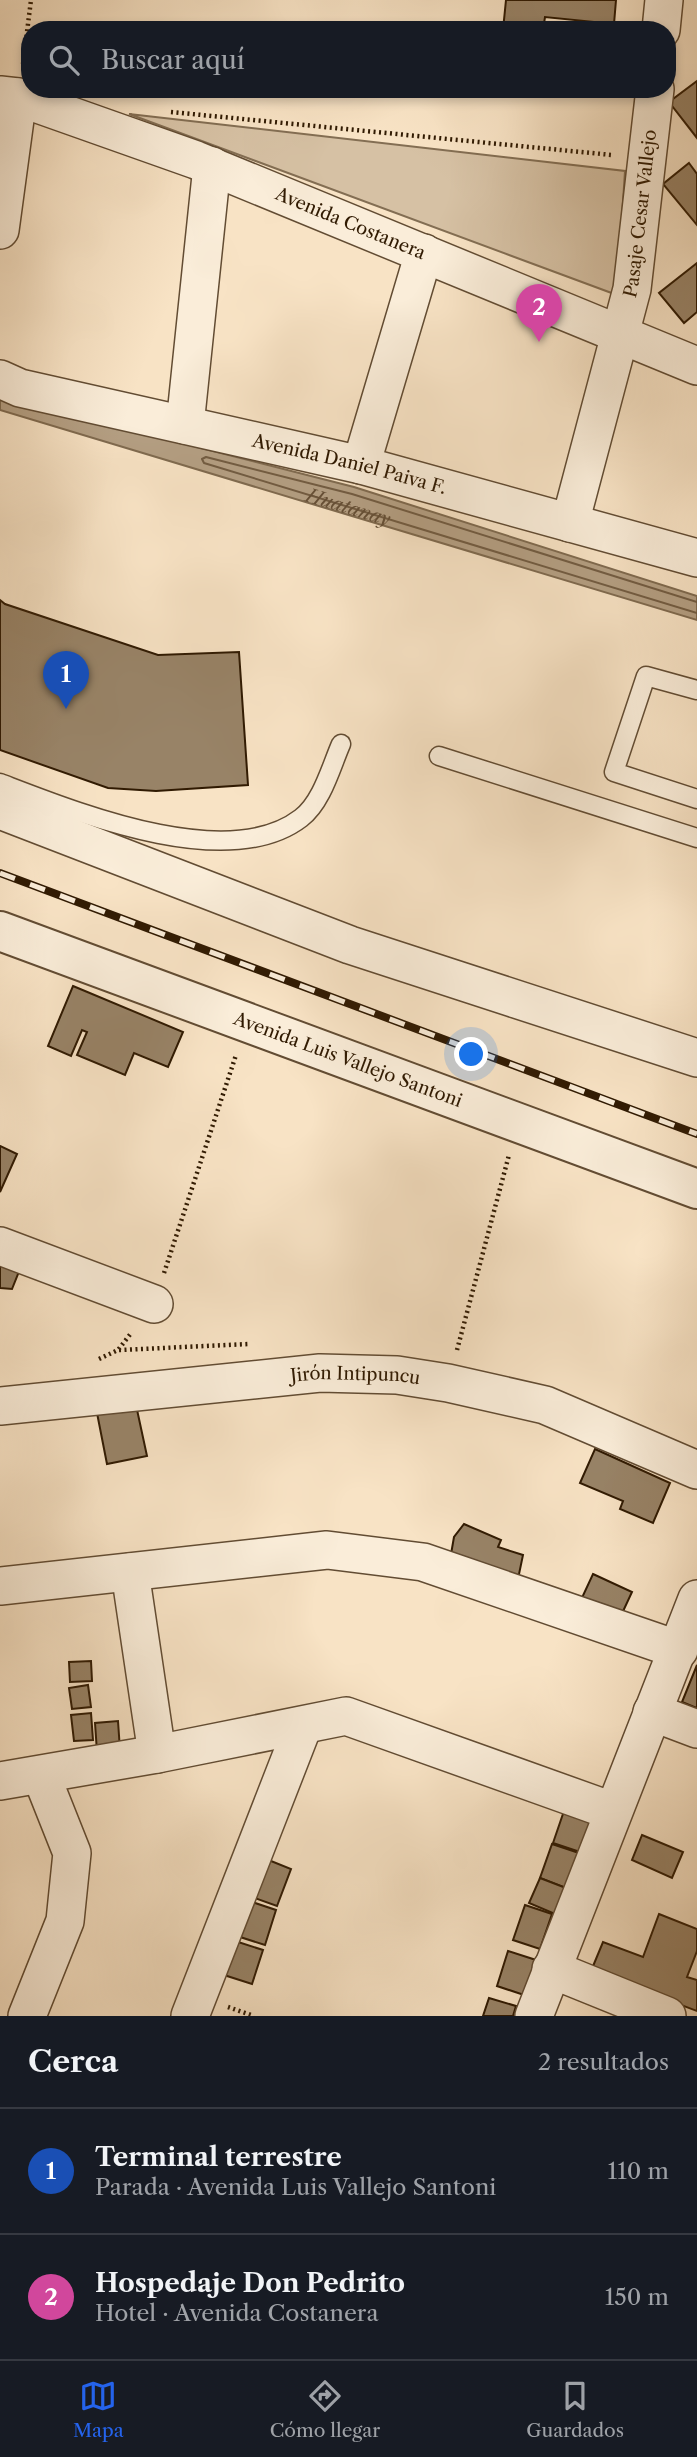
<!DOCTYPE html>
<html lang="es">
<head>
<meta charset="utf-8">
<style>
  :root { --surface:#171b24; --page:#242831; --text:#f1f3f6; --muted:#9ea1a6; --line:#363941; --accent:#2563eb }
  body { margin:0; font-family:"Libre Caslon Text",serif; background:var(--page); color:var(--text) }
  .you { position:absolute; left:472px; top:1055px; width:24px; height:24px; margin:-18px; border:5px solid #fff; border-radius:50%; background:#1a73e8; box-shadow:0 0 0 10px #1a73e833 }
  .badge { display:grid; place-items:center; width:46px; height:46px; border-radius:50%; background:var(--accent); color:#fff; font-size:23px; font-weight:700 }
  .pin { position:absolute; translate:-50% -58px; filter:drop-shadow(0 2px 4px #0008) }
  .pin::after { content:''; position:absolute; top:37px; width:24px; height:21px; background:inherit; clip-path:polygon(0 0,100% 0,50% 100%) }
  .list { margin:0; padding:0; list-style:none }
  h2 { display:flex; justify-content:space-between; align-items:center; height:91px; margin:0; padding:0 28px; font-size:30px }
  h2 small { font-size:23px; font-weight:400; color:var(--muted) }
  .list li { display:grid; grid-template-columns:46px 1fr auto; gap:21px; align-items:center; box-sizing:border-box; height:126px; padding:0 28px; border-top:2px solid var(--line) }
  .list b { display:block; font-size:26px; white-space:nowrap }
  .list p { margin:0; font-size:23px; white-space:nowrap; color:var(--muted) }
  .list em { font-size:23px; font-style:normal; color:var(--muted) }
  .icon { flex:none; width:38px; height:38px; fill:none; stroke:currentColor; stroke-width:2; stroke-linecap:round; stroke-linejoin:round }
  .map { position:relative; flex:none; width:697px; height:2016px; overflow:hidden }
  .search { position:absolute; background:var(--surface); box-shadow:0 4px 10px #0003; left:21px; right:21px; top:21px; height:77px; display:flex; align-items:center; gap:18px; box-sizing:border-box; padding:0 24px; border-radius:28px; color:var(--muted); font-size:26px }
  .sheet { height:343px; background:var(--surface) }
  nav { display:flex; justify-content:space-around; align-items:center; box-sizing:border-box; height:98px; border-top:2px solid var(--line); background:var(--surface); font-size:19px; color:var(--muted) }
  nav a { display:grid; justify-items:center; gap:4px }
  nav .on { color:var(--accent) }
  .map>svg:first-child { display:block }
  .green { fill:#d6c1a4; stroke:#836e53; stroke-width:2 }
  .water { fill:#b49f83; stroke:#7f6a4f; stroke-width:2 }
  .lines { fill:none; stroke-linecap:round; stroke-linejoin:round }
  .shore { stroke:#725c42; stroke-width:2 }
  .building { fill:#988367; stroke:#301a02; stroke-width:2 }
  .service-casing { stroke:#624c33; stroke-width:21 }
  .minor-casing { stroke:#624c33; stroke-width:40 }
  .tertiary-casing { stroke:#624c33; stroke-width:42 }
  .path { stroke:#301a02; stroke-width:4.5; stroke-dasharray:2 3.5; stroke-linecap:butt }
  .service { stroke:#faedd9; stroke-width:18 }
  .minor { stroke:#faedd9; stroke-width:37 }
  .tertiary { stroke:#faedd9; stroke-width:38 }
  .rail-casing { stroke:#301a02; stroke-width:8 }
  .rail { stroke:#faedd9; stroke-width:5; stroke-dasharray:16; stroke-linecap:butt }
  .labels { text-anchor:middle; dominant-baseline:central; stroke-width:7; stroke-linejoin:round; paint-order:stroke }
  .street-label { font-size:18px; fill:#301a02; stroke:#faedd9 }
  .water-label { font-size:19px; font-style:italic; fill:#654f36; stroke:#faedd9 }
</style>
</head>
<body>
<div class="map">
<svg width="697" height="2016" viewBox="0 0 697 2016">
  <rect width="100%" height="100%" fill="#f8e3c5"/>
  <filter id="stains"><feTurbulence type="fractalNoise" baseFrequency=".00286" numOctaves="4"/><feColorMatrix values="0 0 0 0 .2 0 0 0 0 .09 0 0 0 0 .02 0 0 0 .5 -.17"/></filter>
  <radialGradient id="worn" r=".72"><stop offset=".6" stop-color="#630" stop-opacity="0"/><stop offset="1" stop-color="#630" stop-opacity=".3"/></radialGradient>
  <polygon class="green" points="129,114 625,171 617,295"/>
  <polygon class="water" points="0,397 354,487 697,596 697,620 0,410"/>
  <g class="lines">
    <path class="shore" id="s1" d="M 697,602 L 352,494 L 206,457 L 202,459 L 204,463 L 697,613"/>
  </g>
  <g class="building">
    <polygon points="506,0 616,0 614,24 545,17 543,30 503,30"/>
    <polygon points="697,81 697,138 669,102"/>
    <polygon points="689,163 697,174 697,225 663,184"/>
    <polygon points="697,263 697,312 684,323 659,293"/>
    <polygon points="0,600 5,604 158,655 239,652 248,785 156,791 108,788 0,750"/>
    <polygon points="73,986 183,1032 168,1067 134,1053 125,1075 77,1055 87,1032 82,1030 71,1056 48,1046"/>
    <polygon points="0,1146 17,1154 0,1192"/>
    <polygon points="0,1262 20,1269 12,1289 0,1288"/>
    <polygon points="136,1405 147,1456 107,1464 97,1413"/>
    <polygon points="595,1449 670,1483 653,1523 620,1509 623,1501 580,1483"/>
    <polygon points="464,1524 501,1540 498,1547 523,1555 518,1579 451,1554 454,1537"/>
    <polygon points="593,1574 632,1592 619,1620 580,1602"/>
    <polygon points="91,1661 92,1681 70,1682 69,1662"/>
    <polygon points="697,1665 697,1708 682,1702"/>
    <polygon points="88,1685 91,1707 72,1709 69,1688"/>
    <polygon points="91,1713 93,1740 74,1741 71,1715"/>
    <polygon points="118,1721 120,1750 97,1752 95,1723"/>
    <polygon points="565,1808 592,1817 580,1852 553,1843"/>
    <polygon points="642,1835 683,1852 672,1878 632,1860"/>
    <polygon points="552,1844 579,1853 566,1888 540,1878"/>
    <polygon points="266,1859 291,1869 277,1906 252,1897"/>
    <polygon points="540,1878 566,1888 555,1914 529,1903"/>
    <polygon points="249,1901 276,1910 265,1945 237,1936"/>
    <polygon points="525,1905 552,1914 540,1949 513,1940"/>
    <polygon points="659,1914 697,1929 697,1951 687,1977 697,1980 697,2011 591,1971 603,1942 643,1957"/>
    <polygon points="235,1941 263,1950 252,1984 224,1975"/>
    <polygon points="508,1951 536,1960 524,1995 497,1986"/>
    <polygon points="489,1998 516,2006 513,2016 483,2016"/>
  </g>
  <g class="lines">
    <g class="service-casing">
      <g id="service">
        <polyline points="697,690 646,676 614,772 697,799"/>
        <polyline points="439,756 697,838"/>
        <path d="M 0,783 C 76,812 228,874 301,818 C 322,802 331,767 341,744"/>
      </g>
    </g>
    <g class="minor-casing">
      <g id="minor">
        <polyline points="661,30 664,0"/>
        <path id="s2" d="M 0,95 L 18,97 L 196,160 L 697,366"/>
        <polyline points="0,230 18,97"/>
        <path id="s3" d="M 0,379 L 20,388 L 361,465 L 697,558"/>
        <polyline points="185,425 212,166"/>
        <polyline points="361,465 424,253"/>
        <path id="s4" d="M 570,523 L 632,289 L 655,89"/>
        <polyline points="0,810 350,945 697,1058"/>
        <polyline points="0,1246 154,1304"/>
        <path id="s5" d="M 0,1406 L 320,1373 L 397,1375 L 448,1383 L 545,1405 L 697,1470"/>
        <polyline points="130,1572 157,1754"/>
        <polyline points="0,1586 327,1550 423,1562 679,1650"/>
        <polyline points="652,1712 697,1729"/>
        <polyline points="0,1781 157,1754 346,1716 612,1811"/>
        <polyline points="551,1969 667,2016"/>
        <polyline points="27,2016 65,1921 72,1853 41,1775"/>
        <polyline points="190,2016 303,1726"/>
        <polyline points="534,2016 697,1599"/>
      </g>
    </g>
    <g class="tertiary-casing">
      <g id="tertiary">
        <path id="s6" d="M 0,931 L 697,1189"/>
      </g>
    </g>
    <g class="path">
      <polyline points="23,64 31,0"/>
      <polyline points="171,112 612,155"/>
      <polyline points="164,1273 236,1055"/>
      <polyline points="119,1350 249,1344"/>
      <polyline points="457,1350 509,1155"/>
      <polyline points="99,1359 118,1350 132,1332"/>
      <polyline points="228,2007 254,2016"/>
    </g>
    <use href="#service" class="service"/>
    <use href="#minor" class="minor"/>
    <use href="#tertiary" class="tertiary"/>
    <g class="rail-casing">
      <polyline id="rail" points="0,873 697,1134"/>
    </g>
    <use href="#rail" class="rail"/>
  </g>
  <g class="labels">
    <g class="street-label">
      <text stroke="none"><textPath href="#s4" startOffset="318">Pasaje Cesar Vallejo</textPath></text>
      <text stroke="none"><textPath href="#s2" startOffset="374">Avenida Costanera</textPath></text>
      <text stroke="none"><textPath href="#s3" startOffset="360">Avenida Daniel Paiva F.</textPath></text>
      <text stroke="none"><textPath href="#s6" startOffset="371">Avenida Luis Vallejo Santoni</textPath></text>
      <text stroke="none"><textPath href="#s5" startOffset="357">Jirón Intipuncu</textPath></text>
    </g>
    <g class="water-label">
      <text stroke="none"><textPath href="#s1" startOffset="672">Huatanay</textPath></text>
    </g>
  </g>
  <rect width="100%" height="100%" filter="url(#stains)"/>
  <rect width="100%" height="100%" fill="url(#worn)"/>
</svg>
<div class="you"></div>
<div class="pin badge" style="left:66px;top:709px;background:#1a4fb4">1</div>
<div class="pin badge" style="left:539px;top:342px;background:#d1479c">2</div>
<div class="search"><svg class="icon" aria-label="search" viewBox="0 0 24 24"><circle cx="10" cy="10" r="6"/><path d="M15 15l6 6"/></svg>Buscar aquí</div>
</div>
<section class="sheet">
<h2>Cerca<small>2 resultados</small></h2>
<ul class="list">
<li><span class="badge" style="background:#1a4fb4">1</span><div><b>Terminal terrestre</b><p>Parada · Avenida Luis Vallejo Santoni</p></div><em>110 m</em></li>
<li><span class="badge" style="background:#d1479c">2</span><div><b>Hospedaje Don Pedrito</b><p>Hotel · Avenida Costanera</p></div><em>150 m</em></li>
</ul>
</section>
<nav>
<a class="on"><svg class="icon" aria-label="map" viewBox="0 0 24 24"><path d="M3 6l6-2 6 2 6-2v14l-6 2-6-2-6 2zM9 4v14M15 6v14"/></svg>Mapa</a>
<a><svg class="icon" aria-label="directions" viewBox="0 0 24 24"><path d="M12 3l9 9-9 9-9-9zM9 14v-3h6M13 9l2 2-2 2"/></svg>Cómo llegar</a>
<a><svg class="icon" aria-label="saved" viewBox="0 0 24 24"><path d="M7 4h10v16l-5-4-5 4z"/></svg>Guardados</a>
</nav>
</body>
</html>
